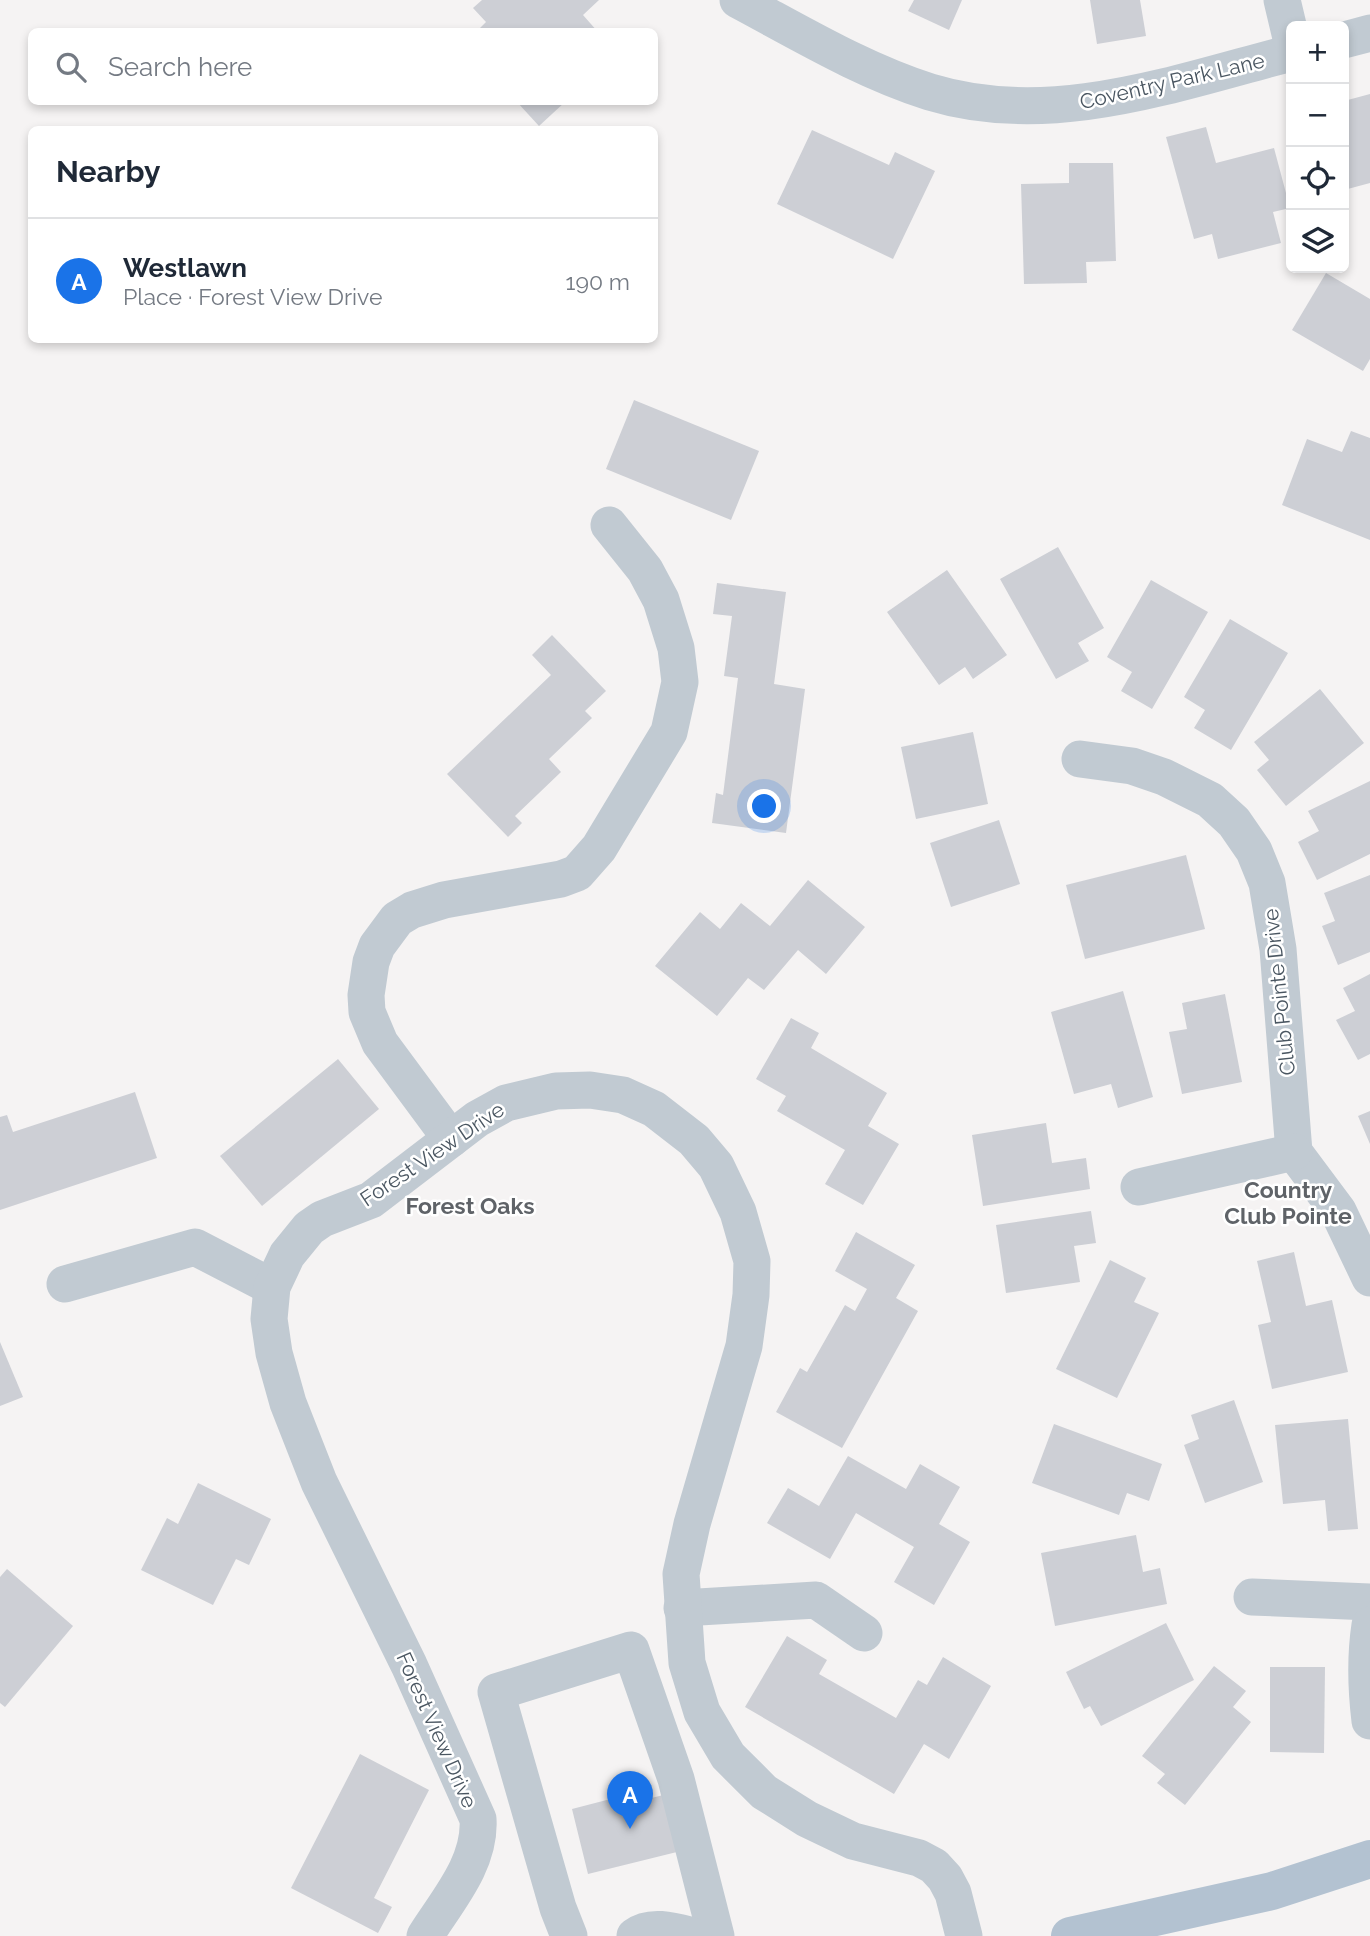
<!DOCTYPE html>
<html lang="en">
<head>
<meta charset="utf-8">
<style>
  :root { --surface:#fff; --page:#f6f6f7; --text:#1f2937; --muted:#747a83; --line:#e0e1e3; --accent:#1a73e8 }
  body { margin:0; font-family:Raleway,sans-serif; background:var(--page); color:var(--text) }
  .controls { position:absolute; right:21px; top:21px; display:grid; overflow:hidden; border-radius:10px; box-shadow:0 4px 10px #0003 }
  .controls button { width:63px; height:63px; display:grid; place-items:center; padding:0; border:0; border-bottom:2px solid var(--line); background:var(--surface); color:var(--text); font:35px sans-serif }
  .you { position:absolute; left:765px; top:807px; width:24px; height:24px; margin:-18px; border:5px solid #fff; border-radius:50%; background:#1a73e8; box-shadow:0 0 0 10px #1a73e833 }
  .badge { display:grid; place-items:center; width:46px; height:46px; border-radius:50%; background:var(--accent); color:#fff; font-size:23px; font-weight:700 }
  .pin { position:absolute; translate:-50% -58px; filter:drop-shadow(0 2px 4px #0008) }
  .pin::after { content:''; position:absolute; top:37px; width:24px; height:21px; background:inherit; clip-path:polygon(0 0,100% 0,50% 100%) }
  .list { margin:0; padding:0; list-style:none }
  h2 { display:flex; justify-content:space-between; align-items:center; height:91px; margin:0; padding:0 28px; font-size:30px }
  h2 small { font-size:23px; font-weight:400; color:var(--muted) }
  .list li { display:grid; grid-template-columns:46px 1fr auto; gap:21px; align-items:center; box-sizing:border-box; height:126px; padding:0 28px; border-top:2px solid var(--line) }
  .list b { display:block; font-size:26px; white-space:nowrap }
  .list p { margin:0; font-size:23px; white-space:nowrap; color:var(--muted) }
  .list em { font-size:23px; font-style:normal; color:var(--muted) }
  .icon { flex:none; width:38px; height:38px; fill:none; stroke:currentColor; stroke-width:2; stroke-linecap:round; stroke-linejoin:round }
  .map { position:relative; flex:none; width:1370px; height:1936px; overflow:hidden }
  .search { position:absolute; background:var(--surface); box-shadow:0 4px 10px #0003; left:28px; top:28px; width:630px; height:77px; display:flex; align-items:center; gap:18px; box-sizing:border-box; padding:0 24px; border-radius:10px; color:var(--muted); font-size:26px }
  .panel { position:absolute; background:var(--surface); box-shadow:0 4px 10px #0003; left:28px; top:126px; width:630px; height:217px; border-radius:10px }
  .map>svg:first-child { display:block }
  .building { fill:#cdcfd5 }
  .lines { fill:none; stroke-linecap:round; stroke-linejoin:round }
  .minor { stroke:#c1cad2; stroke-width:37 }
  .major { stroke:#b3c2d1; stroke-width:38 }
  .labels { text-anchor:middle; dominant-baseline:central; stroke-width:5; stroke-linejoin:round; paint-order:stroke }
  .street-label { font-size:21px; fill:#4a5661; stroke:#fff }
  .neighbourhood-label { font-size:23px; font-weight:bold; fill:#5f6368; stroke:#fff }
</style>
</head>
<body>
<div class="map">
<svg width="1370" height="1936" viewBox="0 0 1370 1936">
  <rect width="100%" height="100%" fill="#f5f3f3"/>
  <g class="building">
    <polygon points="482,0 599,0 583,15 598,32 476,32 486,22 473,8"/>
    <polygon points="914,0 962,0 949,30 908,11"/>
    <polygon points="1090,0 1140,0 1146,36 1097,44"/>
    <polygon points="1370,94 1370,183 1344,190 1344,101"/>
    <polygon points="517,102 565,102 539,126"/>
    <polygon points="1206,127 1216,163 1274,148 1290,208 1273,212 1281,243 1218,259 1212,234 1194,239 1166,137"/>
    <polygon points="812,130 889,165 895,152 935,171 893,259 777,204"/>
    <polygon points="1069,163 1113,163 1116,261 1086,262 1087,283 1024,284 1021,184 1069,183"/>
    <polygon points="1326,273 1370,299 1370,359 1363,371 1292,330"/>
    <polygon points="634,400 759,451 731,520 606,469"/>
    <polygon points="1351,431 1370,438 1370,540 1282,505 1307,439 1342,452"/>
    <polygon points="1058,547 1104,628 1078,643 1089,661 1056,679 1000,579"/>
    <polygon points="947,570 1007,655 973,679 965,667 939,685 887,612"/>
    <polygon points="1151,580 1208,612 1152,709 1121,691 1132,672 1107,657"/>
    <polygon points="717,583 786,592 774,684 805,689 786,833 712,823 716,793 723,795 738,678 724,676 732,616 713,614"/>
    <polygon points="1230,619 1288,653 1231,750 1194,728 1205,710 1184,697"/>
    <polygon points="552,635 606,691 585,711 592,718 549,759 561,772 515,816 522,823 508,837 447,774 551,675 532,655"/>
    <polygon points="1320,689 1364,743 1286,806 1257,770 1269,760 1254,742"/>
    <polygon points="973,732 988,804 916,819 901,747"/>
    <polygon points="1370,781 1370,854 1317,880 1298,842 1319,831 1308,811"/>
    <polygon points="999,820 1020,884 951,907 930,843"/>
    <polygon points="1186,855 1205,929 1085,959 1066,885"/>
    <polygon points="1370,875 1370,952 1338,965 1322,926 1335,921 1324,893"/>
    <polygon points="808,880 865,927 826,974 798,950 764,990 748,978 717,1016 655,966 700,912 720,929 741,903 770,926"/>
    <polygon points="1370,974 1370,1054 1358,1060 1336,1020 1355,1011 1343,988"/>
    <polygon points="1123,991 1153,1097 1118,1108 1111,1084 1074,1094 1051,1012"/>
    <polygon points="1225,994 1242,1082 1182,1094 1169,1032 1187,1029 1182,1003"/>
    <polygon points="791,1018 819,1033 811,1048 887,1093 868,1126 899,1144 863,1205 825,1184 845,1150 777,1111 786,1096 756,1079"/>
    <polygon points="338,1059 379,1109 262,1206 220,1156"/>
    <polygon points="135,1092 157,1158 0,1210 0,1117 7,1115 13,1132"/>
    <polygon points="1370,1111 1370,1144 1358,1116"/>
    <polygon points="1046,1123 1052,1163 1086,1158 1090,1189 983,1206 972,1135"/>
    <polygon points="1091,1211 1096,1243 1074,1246 1080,1282 1006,1293 996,1225"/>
    <polygon points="856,1232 915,1265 896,1298 918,1311 842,1448 776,1412 800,1368 807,1372 845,1305 855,1311 867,1289 835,1271"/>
    <polygon points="1294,1252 1306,1306 1332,1300 1348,1372 1272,1389 1258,1325 1271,1322 1257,1261"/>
    <polygon points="1110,1260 1146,1278 1134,1302 1159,1313 1117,1398 1056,1369"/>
    <polygon points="0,1342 23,1397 0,1406"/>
    <polygon points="1234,1400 1263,1482 1205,1503 1184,1445 1199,1439 1191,1415"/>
    <polygon points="1348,1419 1358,1529 1328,1531 1325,1500 1283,1504 1275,1425"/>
    <polygon points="1054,1424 1162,1464 1149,1501 1127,1493 1119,1515 1032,1483"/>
    <polygon points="848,1456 906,1489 920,1464 960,1487 939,1524 970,1542 934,1605 894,1582 914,1547 856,1513 830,1559 767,1523 788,1488 819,1506"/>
    <polygon points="198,1483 271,1519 249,1565 236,1559 213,1605 141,1570 167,1518 178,1524"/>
    <polygon points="1136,1535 1143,1572 1160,1568 1167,1604 1055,1626 1041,1553"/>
    <polygon points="7,1569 73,1626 5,1707 0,1703 0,1577"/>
    <polygon points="1166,1623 1194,1680 1101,1726 1090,1706 1084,1709 1066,1672"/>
    <polygon points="787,1636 827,1660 819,1674 896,1718 918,1680 927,1685 943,1657 991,1686 949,1759 924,1744 894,1794 745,1707"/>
    <polygon points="1214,1666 1246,1691 1233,1707 1251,1722 1185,1805 1157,1783 1165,1774 1142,1756"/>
    <polygon points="1270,1667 1325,1667 1324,1753 1270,1752"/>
    <polygon points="360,1754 429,1790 374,1898 392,1907 378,1933 291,1888"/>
    <polygon points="675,1792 689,1849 588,1874 572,1809 626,1795 628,1804"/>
  </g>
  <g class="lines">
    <g class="minor">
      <path d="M 738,0 C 800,33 863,71 930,92 C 1051,129 1175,83 1291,53"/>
      <polyline points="1282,0 1291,38"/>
      <polyline points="1344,40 1370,33"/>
      <polyline points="1080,759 1132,766 1164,777 1210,800 1234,822 1254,851 1267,883 1278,949 1294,1152 1338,1211 1370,1278"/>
      <polyline points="451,1139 380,1043 367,1012 366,995 371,962 377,946 397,919 412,910 444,900 561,879 577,873 599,848 669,732 680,682 676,648 661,600 645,570 609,525"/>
      <polyline points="1139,1187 1294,1152"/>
      <polyline points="65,1284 195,1247 272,1287"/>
      <polyline points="1252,1597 1370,1602"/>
      <polyline points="682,1608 816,1600 864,1633"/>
      <path d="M 1370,1625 C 1365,1658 1366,1688 1370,1721"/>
      <path d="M 425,1936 C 447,1901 481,1863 478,1819 L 409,1665 L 319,1482 L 288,1403 L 274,1353 L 269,1319 L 272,1287 L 287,1255 L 309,1228 L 322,1219 L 371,1200 L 477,1119 L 506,1103 L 556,1091 L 590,1090 L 623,1095 L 654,1109 L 694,1140 L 716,1166 L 738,1212 L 752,1261 L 751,1295 L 744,1346 L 692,1524 L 681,1574 L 687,1663 L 702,1712 L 728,1756 L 764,1792 L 807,1819 L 853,1841 L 919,1858 L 934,1866 L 945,1878 L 953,1893 L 964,1936"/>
      <polyline points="569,1936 558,1908 496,1692 631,1650 676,1779 716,1936"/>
      <path d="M 635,1936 C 651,1924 674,1931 693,1936"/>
    </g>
    <polyline class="major" points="1070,1936 1272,1891 1370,1859"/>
  </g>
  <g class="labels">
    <g class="street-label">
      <text transform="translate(1172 81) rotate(-13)">Coventry Park Lane</text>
      <text transform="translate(1279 992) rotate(-96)">Club Pointe Drive</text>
      <text transform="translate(432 1154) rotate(-34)">Forest View Drive</text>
      <text transform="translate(437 1730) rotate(66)">Forest View Drive</text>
    </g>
    <g class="neighbourhood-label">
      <text x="1288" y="1189">Country<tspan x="1288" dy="26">Club Pointe</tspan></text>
      <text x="470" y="1205">Forest Oaks</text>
    </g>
  </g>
</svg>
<div class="controls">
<button>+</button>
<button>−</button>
<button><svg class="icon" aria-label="locate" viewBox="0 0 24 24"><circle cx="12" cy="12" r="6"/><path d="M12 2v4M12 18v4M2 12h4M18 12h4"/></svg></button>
<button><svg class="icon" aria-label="layers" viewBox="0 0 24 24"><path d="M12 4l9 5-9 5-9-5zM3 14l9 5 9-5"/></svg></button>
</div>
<div class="you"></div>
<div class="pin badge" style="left:630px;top:1829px">A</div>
<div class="search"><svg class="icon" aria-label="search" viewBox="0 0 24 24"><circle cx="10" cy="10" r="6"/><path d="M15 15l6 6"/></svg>Search here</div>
<section class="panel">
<h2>Nearby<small></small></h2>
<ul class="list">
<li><span class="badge">A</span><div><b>Westlawn</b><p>Place · Forest View Drive</p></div><em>190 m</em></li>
</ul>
</section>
</div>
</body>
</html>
